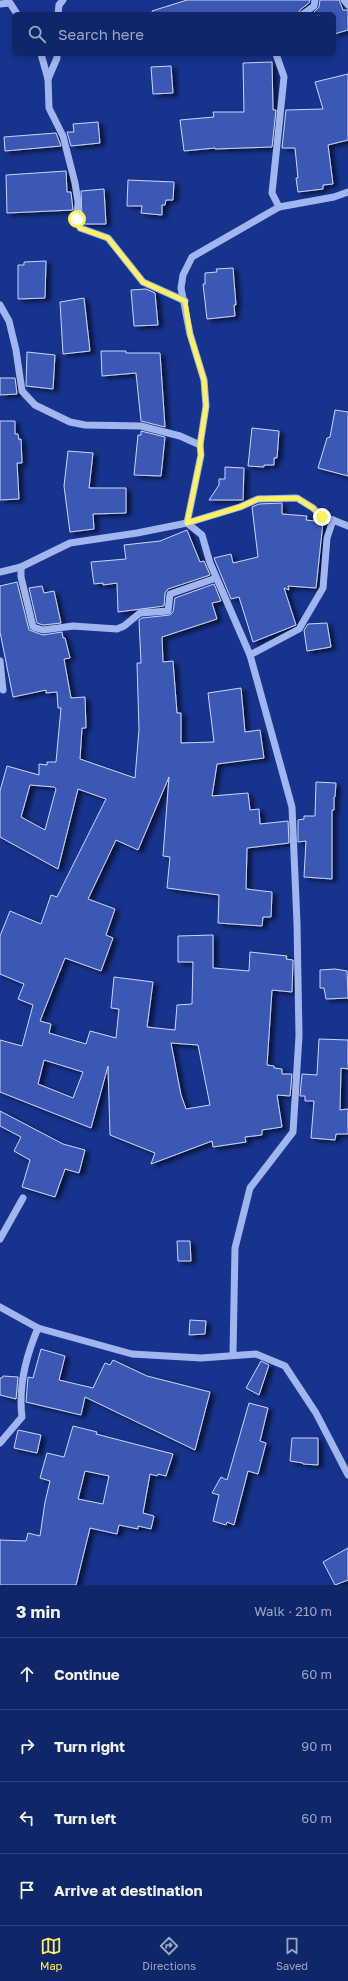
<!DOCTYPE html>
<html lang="en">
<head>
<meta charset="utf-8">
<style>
  :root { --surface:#10266a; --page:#1e3272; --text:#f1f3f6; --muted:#9ca5c1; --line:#30437e; --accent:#fff05f }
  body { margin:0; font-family:"Golos Text",sans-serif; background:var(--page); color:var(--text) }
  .stop { position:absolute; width:12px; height:12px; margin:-9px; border:3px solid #fff05f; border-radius:50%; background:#fff }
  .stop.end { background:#fff05f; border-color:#fff; box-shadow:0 1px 4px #0008 }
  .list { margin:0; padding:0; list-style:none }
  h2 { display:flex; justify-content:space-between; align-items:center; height:52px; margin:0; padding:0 16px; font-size:17px }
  h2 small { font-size:13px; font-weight:400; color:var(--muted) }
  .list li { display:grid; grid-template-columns:26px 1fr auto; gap:12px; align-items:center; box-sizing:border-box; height:72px; padding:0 16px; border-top:1px solid var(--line) }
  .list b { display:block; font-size:15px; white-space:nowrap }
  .list em { font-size:13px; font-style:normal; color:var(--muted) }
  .icon { flex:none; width:22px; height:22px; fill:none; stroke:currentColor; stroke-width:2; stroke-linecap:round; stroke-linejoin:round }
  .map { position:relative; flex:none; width:348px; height:1585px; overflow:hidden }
  .search { position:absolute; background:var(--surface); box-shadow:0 2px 6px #0003; left:12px; right:12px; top:12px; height:44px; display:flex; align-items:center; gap:10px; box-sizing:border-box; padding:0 14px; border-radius:6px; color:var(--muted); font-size:15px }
  .sheet { height:340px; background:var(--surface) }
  nav { display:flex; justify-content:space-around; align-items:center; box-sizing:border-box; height:56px; border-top:1px solid var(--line); background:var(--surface); font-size:11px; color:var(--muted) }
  nav a { display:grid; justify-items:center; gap:2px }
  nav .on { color:var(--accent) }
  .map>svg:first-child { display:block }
  .building { fill:#3a59b4; stroke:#c7d5fb; fill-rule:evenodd; filter:url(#shadow) }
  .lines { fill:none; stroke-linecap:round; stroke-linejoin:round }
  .minor { stroke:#a1b5ef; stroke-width:7 }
  .route { stroke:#fff05f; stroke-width:5 }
</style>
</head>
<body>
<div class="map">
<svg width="348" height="1585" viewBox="0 0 348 1585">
  <defs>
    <filter id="shadow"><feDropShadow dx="4.5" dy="2.5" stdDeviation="2" flood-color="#0009"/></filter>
  </defs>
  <rect width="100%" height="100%" fill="#16338d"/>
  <g class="building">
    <polygon points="187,0 310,0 309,3 300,10 298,14 153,14 152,11"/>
    <polygon points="320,0 339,0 343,10 348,10 348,30 334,34 334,14 312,14 319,7"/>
    <polygon points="272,62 273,110 276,110 272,147 215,149 215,148 184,151 180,120 214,117 213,112 244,112 243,63"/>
    <polygon points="171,66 173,93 153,94 151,67"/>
    <polygon points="348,74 348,140 328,145 333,184 323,185 323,189 298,192 296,178 298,178 295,148 282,148 286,110 323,109 315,82"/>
    <polygon points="98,122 100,143 71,146 67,132 74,132 73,124"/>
    <polygon points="56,133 61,146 5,151 4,137"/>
    <polygon points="66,171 67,192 71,192 73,210 7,213 6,175"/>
    <polygon points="128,180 174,182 173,200 166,200 165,205 162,205 162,215 141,213 142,206 127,206"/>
    <polygon points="104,189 106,224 84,224 82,218 81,191"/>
    <polygon points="46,261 45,298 18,299 18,265 24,265 24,262"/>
    <polygon points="233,268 236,305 234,305 235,316 207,319 203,284 205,284 205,273 217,272 216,269"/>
    <polygon points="146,289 155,293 158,325 134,326 131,290"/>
    <polygon points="84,298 90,351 63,354 60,302"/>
    <polygon points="101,351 126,351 126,353 160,353 165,427 141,421 136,373 102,376"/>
    <polygon points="27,352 55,355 53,389 26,386"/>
    <polygon points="0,378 15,378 17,394 0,395"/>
    <polygon points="335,410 348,412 348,476 318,468 327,438 330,437"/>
    <polygon points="0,421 15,421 15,434 18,434 19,440 21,439 22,463 17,463 19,499 0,500"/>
    <polygon points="252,428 279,431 277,458 274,458 274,465 264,465 264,467 248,466"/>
    <polygon points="141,431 165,437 161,476 134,475 138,435 141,435"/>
    <polygon points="68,451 93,453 89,488 126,488 126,513 93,514 94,529 70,532 64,486"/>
    <polygon points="225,467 244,468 243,500 209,500 219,485 219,479 225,479"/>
    <polygon points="282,503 282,514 307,516 306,520 323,522 316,588 288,586 289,590 284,588 296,625 253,642 239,597 231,599 214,558 231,554 233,563 258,557 252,507 259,504"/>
    <polygon points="187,530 200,562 204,561 210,575 168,589 165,593 164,606 118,612 117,583 103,585 103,583 94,584 91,562 126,559 124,545 160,541"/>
    <path d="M 17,582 L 29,630 L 43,635 L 62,632 L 63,638 L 65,638 L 70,658 L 64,659 L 71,698 L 85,697 L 86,728 L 82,728 L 80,759 L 135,778 L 139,730 L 137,663 L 141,663 L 139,620 L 142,618 L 170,615 L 173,612 L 175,598 L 214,584 L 221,601 L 212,603 L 217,619 L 162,637 L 163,662 L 173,661 L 177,713 L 181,713 L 181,743 L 214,742 L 208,693 L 241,688 L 245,732 L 260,730 L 264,758 L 217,764 L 212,796 L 248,793 L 250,810 L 259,809 L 260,824 L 288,821 L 289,843 L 247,848 L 246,889 L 272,892 L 271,917 L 263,917 L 262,926 L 218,923 L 219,895 L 167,888 L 170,857 L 163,856 L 169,777 L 138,850 L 116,840 L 88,899 L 115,909 L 106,935 L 113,938 L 101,971 L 65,958 L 40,1021 L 51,1024 L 49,1033 L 86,1044 L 90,1031 L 116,1038 L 119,1009 L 111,1008 L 114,977 L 153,982 L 147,1027 L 175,1030 L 177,1005 L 192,1004 L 193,962 L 178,962 L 178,936 L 213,935 L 213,968 L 249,971 L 250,952 L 287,956 L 286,959 L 293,960 L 292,992 L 272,990 L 267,1065 L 274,1066 L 274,1068 L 282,1069 L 282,1074 L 292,1074 L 290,1096 L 277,1095 L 282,1127 L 262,1130 L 262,1135 L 245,1137 L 246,1142 L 213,1147 L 212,1141 L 151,1164 L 155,1153 L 110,1135 L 108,1066 L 91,1128 L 0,1092 L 0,1040 L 22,1046 L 33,1005 L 18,999 L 24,984 L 0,974 L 0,936 L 10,911 L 41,924 L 51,895 L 57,897 L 106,799 L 78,789 L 58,869 L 0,837 L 0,791 L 7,766 L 39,775 L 39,764 L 47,765 L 47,762 L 56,762 L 61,708 L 58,708 L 57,692 L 46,693 L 46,690 L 13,697 L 0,632 L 0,586 ZM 30,785 L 54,787 L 56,789 L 45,830 L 21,817 ZM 171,1043 L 198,1045 L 210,1105 L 186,1109 L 181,1095 ZM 44,1060 L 83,1072 L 73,1098 L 38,1084 Z"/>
    <polygon points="42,586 44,593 54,591 61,623 43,625 37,623 29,588"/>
    <polygon points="327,623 331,647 307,651 304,630 308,624"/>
    <polygon points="316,782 336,783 335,797 334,797 334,810 332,810 332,879 304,877 306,841 298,842 298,820 304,819 304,816 315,816"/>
    <polygon points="335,969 347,971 348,998 326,999 324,988 320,988 320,970"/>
    <polygon points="319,1039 348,1040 348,1069 341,1068 340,1110 348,1109 348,1134 336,1134 335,1140 311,1138 314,1101 305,1101 305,1096 300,1096 302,1074 317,1075"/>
    <polygon points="0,1111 63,1144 85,1150 79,1173 65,1169 55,1197 22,1187 30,1160 14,1151 21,1137 0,1126"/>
    <polygon points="177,1241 190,1241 191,1261 178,1261"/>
    <polygon points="190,1320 206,1321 205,1334 189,1335"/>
    <polygon points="41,1349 65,1356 59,1380 93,1388 105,1363 110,1365 113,1360 147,1376 210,1392 195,1450 85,1397 81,1415 26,1402 28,1377 33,1378"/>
    <polygon points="261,1361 269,1365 259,1395 246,1388"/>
    <polygon points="3,1376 18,1377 16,1399 0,1395 0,1378 2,1378"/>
    <polygon points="249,1403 268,1408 260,1441 266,1443 258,1474 248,1471 234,1525 227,1522 226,1525 213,1521 219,1495 212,1493 221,1477 227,1480"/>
    <path d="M 73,1426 L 97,1432 L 96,1434 L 173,1454 L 166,1476 L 158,1474 L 157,1476 L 150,1474 L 143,1513 L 154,1516 L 151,1529 L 138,1526 L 138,1529 L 119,1525 L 117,1534 L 90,1528 L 76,1585 L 0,1585 L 0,1540 L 26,1541 L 28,1533 L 40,1536 L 45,1502 L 50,1481 L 40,1478 L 47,1453 L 64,1457 ZM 85,1471 L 109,1476 L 103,1504 L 78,1499 Z"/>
    <polygon points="18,1430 41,1435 37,1453 14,1448"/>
    <polygon points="292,1438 318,1438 318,1465 303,1464 303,1463 290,1461"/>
    <polygon points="348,1548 348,1580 335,1585 323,1562"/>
  </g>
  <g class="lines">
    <g class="minor">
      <polyline points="344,0 348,5"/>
      <polyline points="0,4 10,3 17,14"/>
      <polyline points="58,14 59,5 63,0"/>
      <polyline points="303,14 314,6 315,0"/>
      <polyline points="41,54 48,79"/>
      <polyline points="57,54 57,58 48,79 49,108 63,136 75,183 78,202 77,219 80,228 108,238 143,282 185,301"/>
      <polyline points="276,54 284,77 272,193 279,207"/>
      <polyline points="0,305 9,321 16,350 22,391 35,405 70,422 85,425 141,426 180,436 200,445"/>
      <polyline points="333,520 348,526"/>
      <polyline points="21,567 21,577 33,627 43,630 73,626 117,629 124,626 140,613 168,611 170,594 216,578"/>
      <polyline points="0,572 21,567 70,543 137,533 187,523 240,507 258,499 297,498 313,508 322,517 333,520 327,538 323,588 299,629 250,655"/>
      <polyline points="0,661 3,690"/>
      <polyline points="0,1239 23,1198"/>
      <polyline points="0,1307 38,1328 132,1354 201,1358 256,1354 285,1366 316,1413 348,1475"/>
      <polyline points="233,1354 235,1248 250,1188 293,1132 299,1036 297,923 292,807 250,655 210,563 202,535 187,523 201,455 200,445 206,406 204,380 190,334 181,288 183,275 192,257 279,207 334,197 348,192"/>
      <path d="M 0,1443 L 22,1417 C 18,1386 26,1356 38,1328"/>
    </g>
  </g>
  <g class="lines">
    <polyline class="route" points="77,219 80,228 108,238 143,282 185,301 190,334 204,380 206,406 200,445 201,455 187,523 240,507 258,499 297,498 313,508 322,517"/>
  </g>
</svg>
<div class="stop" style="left:77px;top:219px"></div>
<div class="stop end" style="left:322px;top:517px"></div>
<div class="search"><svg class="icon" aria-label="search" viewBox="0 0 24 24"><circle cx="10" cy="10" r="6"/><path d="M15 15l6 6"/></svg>Search here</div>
</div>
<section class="sheet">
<h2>3 min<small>Walk · 210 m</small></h2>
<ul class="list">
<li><svg class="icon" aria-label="ahead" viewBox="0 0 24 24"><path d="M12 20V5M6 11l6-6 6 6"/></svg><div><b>Continue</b></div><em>60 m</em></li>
<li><svg class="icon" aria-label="right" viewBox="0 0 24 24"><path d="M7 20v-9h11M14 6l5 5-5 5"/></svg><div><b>Turn right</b></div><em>90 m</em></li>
<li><svg class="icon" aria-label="left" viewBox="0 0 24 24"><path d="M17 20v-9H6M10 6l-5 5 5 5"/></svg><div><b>Turn left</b></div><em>60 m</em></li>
<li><svg class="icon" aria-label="arrive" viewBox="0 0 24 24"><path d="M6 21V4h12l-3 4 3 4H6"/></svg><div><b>Arrive at destination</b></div></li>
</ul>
</section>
<nav>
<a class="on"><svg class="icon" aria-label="map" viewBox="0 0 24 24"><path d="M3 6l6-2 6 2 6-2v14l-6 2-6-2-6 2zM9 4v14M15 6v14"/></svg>Map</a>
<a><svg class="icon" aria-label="directions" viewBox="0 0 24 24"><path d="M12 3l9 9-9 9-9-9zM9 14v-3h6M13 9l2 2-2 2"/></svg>Directions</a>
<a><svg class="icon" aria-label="saved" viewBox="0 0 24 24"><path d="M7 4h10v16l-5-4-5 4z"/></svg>Saved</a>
</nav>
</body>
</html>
